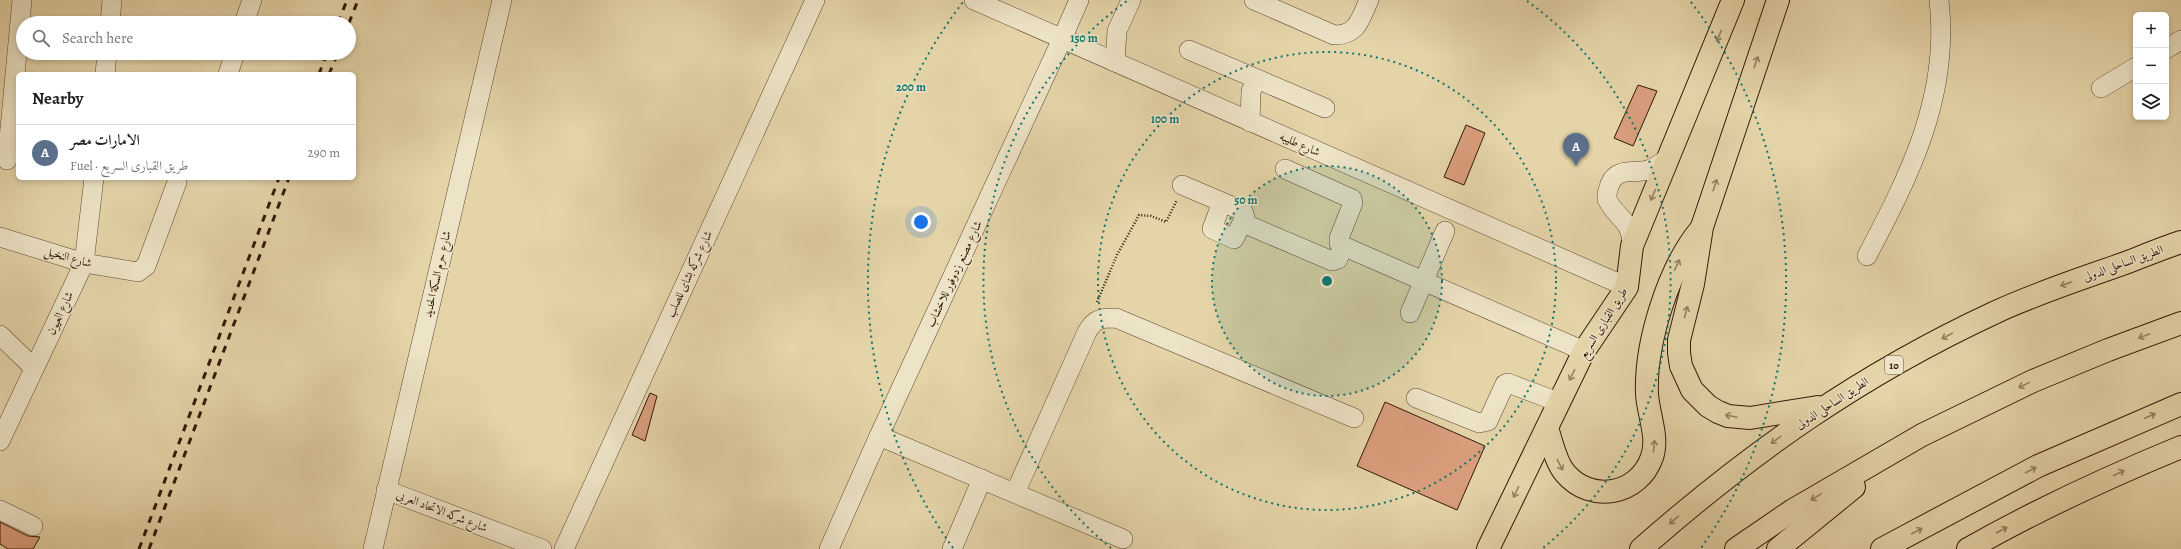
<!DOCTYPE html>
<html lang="en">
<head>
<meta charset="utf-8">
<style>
  :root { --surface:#fff; --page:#f6f6f6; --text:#222; --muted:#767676; --line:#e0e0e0; --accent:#8f2418 }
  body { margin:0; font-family:Alegreya,Amiri,serif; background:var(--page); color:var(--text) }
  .controls { position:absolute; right:12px; top:12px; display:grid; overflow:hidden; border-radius:6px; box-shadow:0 2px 6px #0003 }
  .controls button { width:36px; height:36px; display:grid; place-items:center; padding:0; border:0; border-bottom:1px solid var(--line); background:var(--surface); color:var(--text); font:20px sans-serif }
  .you { position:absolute; left:921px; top:222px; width:14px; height:14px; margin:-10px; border:3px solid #fff; border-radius:50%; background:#1a73e8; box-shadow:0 0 0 6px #1a73e833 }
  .badge { display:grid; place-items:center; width:26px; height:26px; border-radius:50%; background:var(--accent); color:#fff; font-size:13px; font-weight:700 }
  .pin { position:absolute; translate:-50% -33px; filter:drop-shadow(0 1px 2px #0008) }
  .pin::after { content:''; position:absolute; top:21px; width:14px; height:12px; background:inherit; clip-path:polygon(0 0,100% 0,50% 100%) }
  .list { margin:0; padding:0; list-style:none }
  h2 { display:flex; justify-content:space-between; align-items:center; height:52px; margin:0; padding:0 16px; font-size:17px }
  h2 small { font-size:13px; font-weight:400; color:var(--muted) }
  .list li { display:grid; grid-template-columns:26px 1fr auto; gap:12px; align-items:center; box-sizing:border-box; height:56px; padding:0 16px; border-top:1px solid var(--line) }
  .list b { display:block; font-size:15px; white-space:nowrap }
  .list p { margin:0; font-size:13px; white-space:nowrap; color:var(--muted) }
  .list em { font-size:13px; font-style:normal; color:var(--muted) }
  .icon { flex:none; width:22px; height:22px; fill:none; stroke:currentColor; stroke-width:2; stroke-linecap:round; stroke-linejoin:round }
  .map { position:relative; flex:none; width:2181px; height:549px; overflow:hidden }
  .search { position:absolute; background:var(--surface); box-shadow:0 2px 6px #0003; left:16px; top:16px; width:340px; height:44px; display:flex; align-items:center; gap:10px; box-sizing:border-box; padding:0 14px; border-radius:22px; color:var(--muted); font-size:15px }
  .panel { position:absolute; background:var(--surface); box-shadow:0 2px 6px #0003; left:16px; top:72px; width:340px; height:108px; border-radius:6px }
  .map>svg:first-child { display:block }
  .building { fill:#d99d7c; stroke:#341809 }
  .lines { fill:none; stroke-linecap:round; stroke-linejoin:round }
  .minor-casing { stroke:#604731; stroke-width:20 }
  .highway-casing { stroke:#341809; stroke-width:24 }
  .path { stroke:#341809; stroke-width:2.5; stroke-dasharray:1 2; stroke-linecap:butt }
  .minor { stroke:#ede3c6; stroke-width:19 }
  .highway { stroke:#e4d4a8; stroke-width:22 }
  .rail { stroke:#341809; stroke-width:3; stroke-dasharray:7 7; stroke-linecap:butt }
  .oneway { stroke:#957f60 }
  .ring { fill:none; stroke:#0f766e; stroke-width:2; stroke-dasharray:2 4 }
  .labels { text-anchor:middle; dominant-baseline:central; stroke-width:3; stroke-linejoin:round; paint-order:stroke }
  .shield { fill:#ede3c6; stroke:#6c5542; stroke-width:1 }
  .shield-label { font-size:11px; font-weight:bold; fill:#341809 }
  .street-label { font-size:12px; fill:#341809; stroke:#ede3c6 }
  .centre { fill:#0f766e; stroke:#ede3c6; stroke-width:2 }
  .ring-label { font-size:12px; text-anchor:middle; font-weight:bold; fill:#0f766e; stroke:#ede3c6; stroke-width:3; stroke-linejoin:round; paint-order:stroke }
</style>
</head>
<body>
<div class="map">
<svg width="2181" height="549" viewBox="0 0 2181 549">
  <rect width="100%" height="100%" fill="#e4d4a8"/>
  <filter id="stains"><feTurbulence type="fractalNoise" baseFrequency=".005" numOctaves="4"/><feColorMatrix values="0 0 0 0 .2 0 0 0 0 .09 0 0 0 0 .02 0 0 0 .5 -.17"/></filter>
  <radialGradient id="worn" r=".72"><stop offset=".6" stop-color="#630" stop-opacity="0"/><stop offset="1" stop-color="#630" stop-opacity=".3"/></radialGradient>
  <g class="building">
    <polygon points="1638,85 1657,91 1633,146 1614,138"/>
    <polygon points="1466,125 1485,133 1464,185 1444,177"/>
    <polygon points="650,393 657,396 645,441 632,435"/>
    <polygon points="1385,402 1485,446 1457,510 1357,466"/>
    <polygon points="0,522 28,536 40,537 33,549 8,549 0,544"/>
  </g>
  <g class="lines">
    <g class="minor-casing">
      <g id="minor">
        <polyline points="974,0 1627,287"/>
        <path d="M 1254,0 L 1334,35 C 1358,35 1360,19 1369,0"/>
        <polyline points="110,23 112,0"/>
        <polyline points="244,23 252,0"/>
        <polyline points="2166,49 2181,40"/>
        <polyline points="1189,50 1325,108"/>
        <polyline points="1115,62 1117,31 1131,0"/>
        <polyline points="105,74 107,53"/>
        <polyline points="228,74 235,53"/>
        <polyline points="2101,88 2136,67"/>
        <polyline points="1250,122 1251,91 1257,79"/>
        <polyline points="7,160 22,0"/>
        <polyline points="1285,169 1352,199 1353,203 1339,238 1339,243 1343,246 1584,351"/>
        <polyline points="1182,185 1243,211 1245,217 1234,239 1212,229 1222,202"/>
        <polyline points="1243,223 1332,261 1338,259 1343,246"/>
        <polyline points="0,237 84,263 138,272 146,266 177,182"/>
        <path d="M 1632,246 C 1632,219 1616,219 1607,199 C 1606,194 1608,190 1610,184 C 1617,167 1633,174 1648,170 C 1657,167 1663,162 1670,156"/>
        <path d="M 1867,256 C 1910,174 1950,96 1939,0"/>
        <polyline points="1410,313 1445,231"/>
        <polyline points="0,335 34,368"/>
        <polyline points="1416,398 1479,423 1488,421 1505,384 1508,383 1558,402"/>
        <polyline points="879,436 1123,539"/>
        <polyline points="0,441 84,263 94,178"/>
        <polyline points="386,490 542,549"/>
        <path d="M 1015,493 L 1087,332 C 1095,318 1101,318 1116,318 L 1354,418"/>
        <polyline points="0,510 33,526"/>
        <polyline points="373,549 502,0"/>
        <polyline points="564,549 815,0"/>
        <polyline points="829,549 879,436 1062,39 1079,0"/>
        <polyline points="952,549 982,479"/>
      </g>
    </g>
    <g class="highway-casing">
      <g id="highway">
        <polyline points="1778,0 1702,227 1693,284 1679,340 1679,353 1681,366 1692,390 1708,406 1718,412 1728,416 1750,418 1818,407"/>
        <path d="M 1547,428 C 1552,442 1555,461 1565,473 C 1591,504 1639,495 1652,457 C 1659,437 1648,414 1647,394 C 1645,344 1668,269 1700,230"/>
        <polyline points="1488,549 1584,351 1627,287 1632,246 1733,0"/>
        <path d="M 1641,549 C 1751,452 1862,374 1996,312 C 2039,292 2084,278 2128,262 C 2146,255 2163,248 2181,242"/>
        <polyline points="1736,549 1793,510 1922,435 2033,381 2108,350 2181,323"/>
        <polyline points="1778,549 1854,487"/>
        <polyline points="1882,549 2038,466 2181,404"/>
        <path d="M 1968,549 C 2037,510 2108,477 2181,447"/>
      </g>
    </g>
    <polyline class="path" points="1097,302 1117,255 1139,215 1151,216 1166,222 1177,200"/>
    <use href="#minor" class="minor"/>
    <use href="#highway" class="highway"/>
    <g class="rail">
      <polyline points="338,23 347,0"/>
      <polyline points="349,23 358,0"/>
      <polyline points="319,74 327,53"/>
      <polyline points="329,74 338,53"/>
      <polyline points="139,549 279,178"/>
      <polyline points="149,549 289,178"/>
    </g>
  </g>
  <defs><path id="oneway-shaft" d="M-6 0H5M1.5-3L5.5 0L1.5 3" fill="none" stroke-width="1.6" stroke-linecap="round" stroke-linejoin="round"/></defs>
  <g class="oneway">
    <use href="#oneway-shaft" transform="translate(1719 36) rotate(112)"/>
    <use href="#oneway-shaft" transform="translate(1756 62) rotate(-71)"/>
    <use href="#oneway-shaft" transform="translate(1715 185) rotate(-72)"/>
    <use href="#oneway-shaft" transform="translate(1653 195) rotate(113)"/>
    <use href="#oneway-shaft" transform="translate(1677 265) rotate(-65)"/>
    <use href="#oneway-shaft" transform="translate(2066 284) rotate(161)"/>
    <use href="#oneway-shaft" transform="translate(1686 312) rotate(-75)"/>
    <use href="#oneway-shaft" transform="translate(1947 336) rotate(152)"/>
    <use href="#oneway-shaft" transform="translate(2144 336) rotate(160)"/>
    <use href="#oneway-shaft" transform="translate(1572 375) rotate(116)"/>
    <use href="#oneway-shaft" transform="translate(2024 385) rotate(154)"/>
    <use href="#oneway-shaft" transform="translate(1731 416) rotate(-168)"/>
    <use href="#oneway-shaft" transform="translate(2150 416) rotate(-23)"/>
    <use href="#oneway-shaft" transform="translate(1776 440) rotate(144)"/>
    <use href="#oneway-shaft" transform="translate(1654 446) rotate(-85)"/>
    <use href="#oneway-shaft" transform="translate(1560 465) rotate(63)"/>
    <use href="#oneway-shaft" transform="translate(2031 470) rotate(-27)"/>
    <use href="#oneway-shaft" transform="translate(2119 473) rotate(-25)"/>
    <use href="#oneway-shaft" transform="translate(1516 492) rotate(116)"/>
    <use href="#oneway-shaft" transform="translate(1816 497) rotate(149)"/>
    <use href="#oneway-shaft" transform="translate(1674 520) rotate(139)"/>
    <use href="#oneway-shaft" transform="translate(2002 530) rotate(-28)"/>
    <use href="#oneway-shaft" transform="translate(1917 531) rotate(-28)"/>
  </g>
  <circle cx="1327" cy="281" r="115" fill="#0f766e" fill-opacity=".12"/>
  <g class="ring">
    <circle cx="1327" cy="281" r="115"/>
    <circle cx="1327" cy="281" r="229"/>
    <path d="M1111 548A344 344 0 0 1 1127 1M1527 1A344 344 0 0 1 1543 548"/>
    <path d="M953 548A459 459 0 0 1 963 2M1691 2A459 459 0 0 1 1701 548"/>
  </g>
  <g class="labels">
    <rect class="shield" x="1885" y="356" width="18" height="18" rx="3"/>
    <g class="shield-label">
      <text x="1894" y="365">10</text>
    </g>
    <g class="street-label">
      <text transform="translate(1300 144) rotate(24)">شارع طليبه</text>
      <text transform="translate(68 257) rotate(15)">شارع النخيل</text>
      <text transform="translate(2123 263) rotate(-20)">الطريق الساحلى الدولى</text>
      <text transform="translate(437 274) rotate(-77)">شارع حرم السكة الحديد</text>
      <text transform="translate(689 274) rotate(-65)">شارع شركه بشاى للصلب</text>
      <text transform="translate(954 274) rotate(-65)">شارع مصنع زدوفور للاخشاب</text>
      <text transform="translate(60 313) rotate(-65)">شارع العيون</text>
      <text transform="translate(1603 323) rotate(-58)">طريق القبارى السريع</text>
      <text transform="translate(1832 403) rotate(-33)">الطريق الساحلى الدولى</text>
      <text transform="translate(442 511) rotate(21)">شارع شركه الاتحاد العربى</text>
    </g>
  </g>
  <circle cx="1327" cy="281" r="6" class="centre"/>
  <g class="ring-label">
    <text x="1084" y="42">150 m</text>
    <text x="911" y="91">200 m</text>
    <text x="1165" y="123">100 m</text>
    <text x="1246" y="204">50 m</text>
  </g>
  <rect width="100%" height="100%" filter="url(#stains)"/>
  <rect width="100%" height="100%" fill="url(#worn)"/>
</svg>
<div class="controls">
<button>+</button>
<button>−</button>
<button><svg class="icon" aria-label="layers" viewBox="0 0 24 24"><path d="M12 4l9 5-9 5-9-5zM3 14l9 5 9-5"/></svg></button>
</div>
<div class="you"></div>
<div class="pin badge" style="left:1576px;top:166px;background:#5c6f8a">A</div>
<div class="search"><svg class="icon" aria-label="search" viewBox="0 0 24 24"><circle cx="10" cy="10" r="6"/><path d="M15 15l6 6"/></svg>Search here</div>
<section class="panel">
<h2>Nearby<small></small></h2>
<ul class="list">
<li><span class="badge" style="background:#5c6f8a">A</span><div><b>الامارات مصر</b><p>Fuel · طريق القبارى السريع</p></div><em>290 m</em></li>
</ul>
</section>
</div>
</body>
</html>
